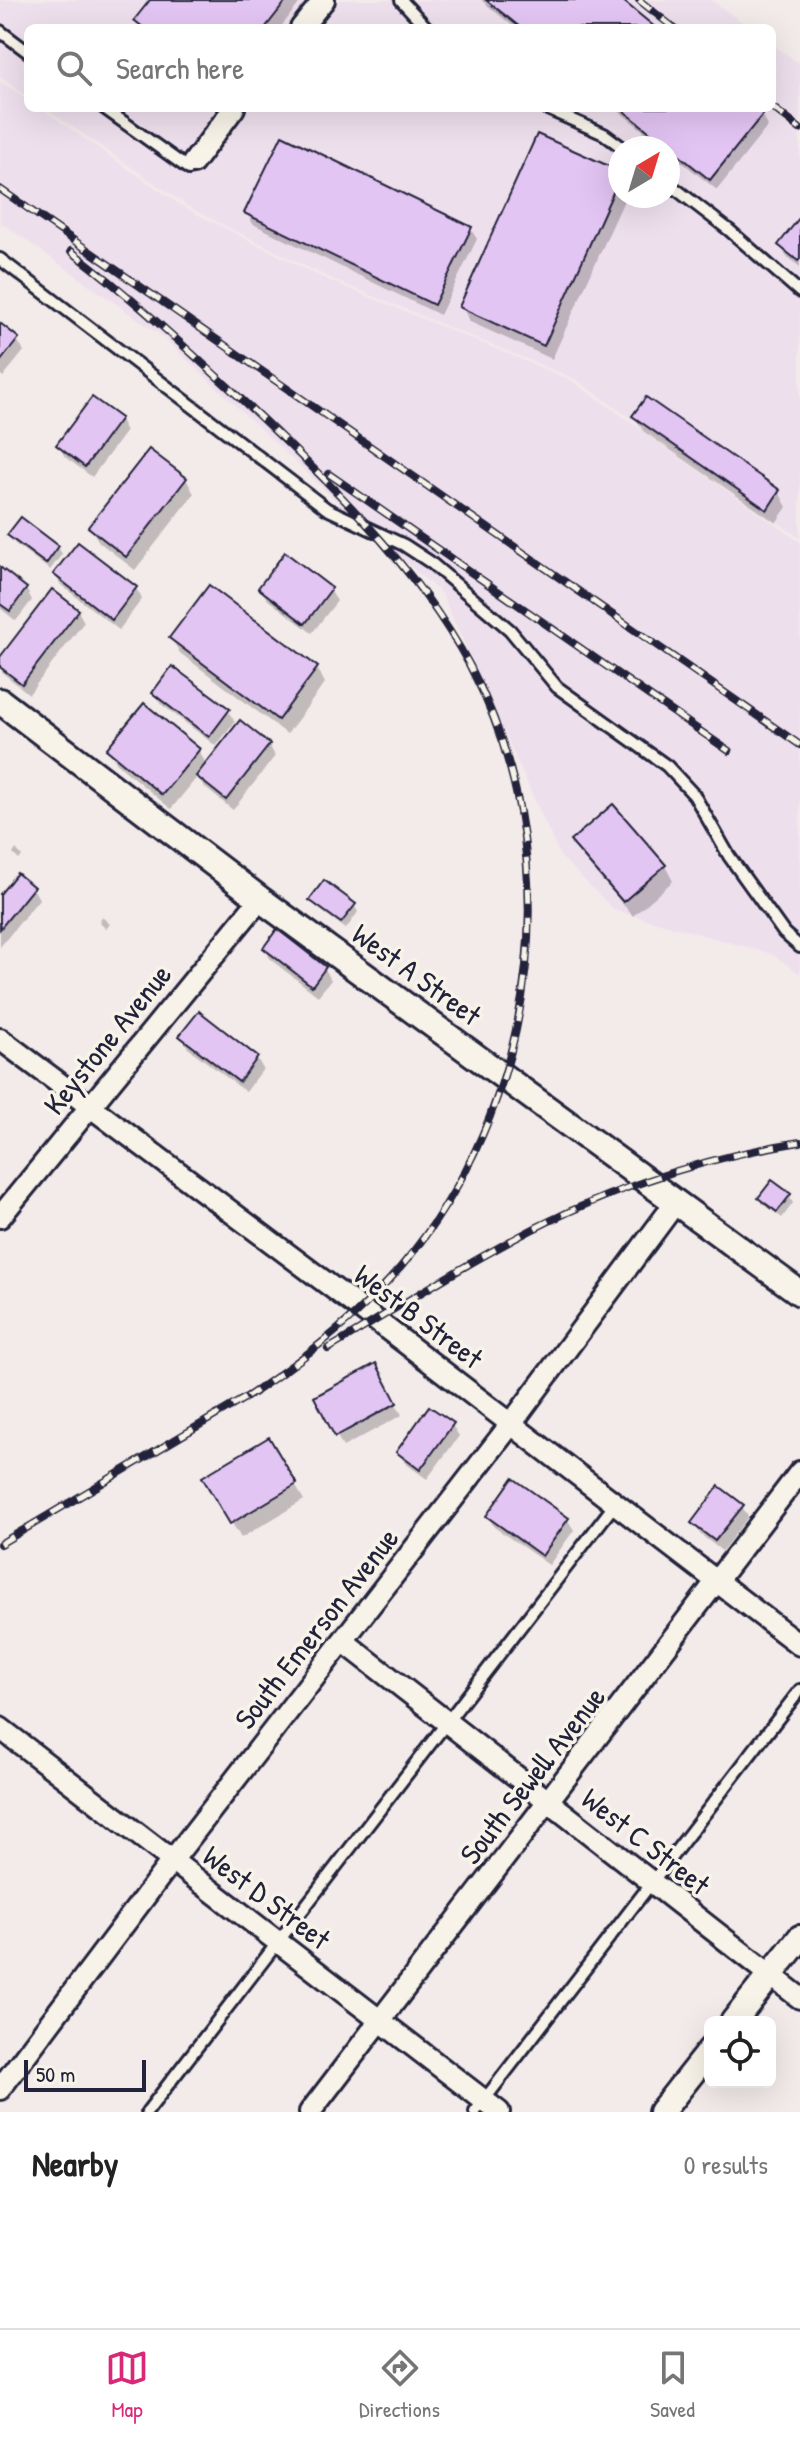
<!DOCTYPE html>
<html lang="en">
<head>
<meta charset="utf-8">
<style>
  :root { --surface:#fff; --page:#f2f2f2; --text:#222; --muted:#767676; --line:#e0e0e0; --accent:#db2777 }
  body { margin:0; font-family:"Patrick Hand",sans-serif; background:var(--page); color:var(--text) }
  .controls { position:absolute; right:24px; bottom:24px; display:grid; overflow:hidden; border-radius:12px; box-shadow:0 8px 32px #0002 }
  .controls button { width:72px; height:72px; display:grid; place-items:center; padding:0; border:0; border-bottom:2px solid var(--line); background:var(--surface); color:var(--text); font:40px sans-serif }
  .compass { position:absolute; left:608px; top:136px; width:72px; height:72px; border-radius:50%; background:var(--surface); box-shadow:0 8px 32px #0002; rotate:38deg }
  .scale { position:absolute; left:24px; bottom:20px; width:122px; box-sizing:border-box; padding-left:8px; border:4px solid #22223b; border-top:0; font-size:22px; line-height:28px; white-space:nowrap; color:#22223b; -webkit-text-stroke:6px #f7f3e8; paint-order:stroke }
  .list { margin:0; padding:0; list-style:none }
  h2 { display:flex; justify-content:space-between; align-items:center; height:104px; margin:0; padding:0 32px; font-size:34px }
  h2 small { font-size:26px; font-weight:400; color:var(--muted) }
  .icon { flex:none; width:44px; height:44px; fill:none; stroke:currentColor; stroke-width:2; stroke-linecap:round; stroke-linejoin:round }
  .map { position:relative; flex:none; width:800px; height:2112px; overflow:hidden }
  .search { position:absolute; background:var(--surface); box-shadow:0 8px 32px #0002; left:24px; right:24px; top:24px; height:88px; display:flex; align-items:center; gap:20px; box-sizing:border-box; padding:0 28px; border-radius:12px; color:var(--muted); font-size:30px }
  .sheet { height:216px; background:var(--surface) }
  nav { display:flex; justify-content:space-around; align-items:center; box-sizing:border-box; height:112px; border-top:2px solid var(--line); background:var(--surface); font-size:22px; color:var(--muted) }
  nav a { display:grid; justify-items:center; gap:4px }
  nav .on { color:var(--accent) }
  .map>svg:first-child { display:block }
  .built { fill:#eedfed; fill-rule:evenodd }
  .shadow { fill:#0003 }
  .building { fill:#e3c5f3; stroke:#22223b; stroke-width:2 }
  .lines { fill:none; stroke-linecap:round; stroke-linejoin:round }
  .service-casing { stroke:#22223b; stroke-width:16 }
  .minor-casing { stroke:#22223b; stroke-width:26 }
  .tertiary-casing { stroke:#22223b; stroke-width:30 }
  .service { stroke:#f7f3e8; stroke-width:10 }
  .minor { stroke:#f7f3e8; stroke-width:20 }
  .tertiary { stroke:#f7f3e8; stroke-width:24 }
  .rail-casing { stroke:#22223b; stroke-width:8 }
  .rail { stroke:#f7f3e8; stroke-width:5; stroke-dasharray:15; stroke-linecap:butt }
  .labels { text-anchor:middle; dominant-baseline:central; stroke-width:7; stroke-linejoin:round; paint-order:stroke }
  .street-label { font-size:30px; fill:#22223b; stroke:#f7f3e8 }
</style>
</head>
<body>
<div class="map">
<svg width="800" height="2112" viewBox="0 0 800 2112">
  <rect width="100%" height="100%" fill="#f3eaea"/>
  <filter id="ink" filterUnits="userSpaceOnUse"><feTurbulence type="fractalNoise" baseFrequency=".0125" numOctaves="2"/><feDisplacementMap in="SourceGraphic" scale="16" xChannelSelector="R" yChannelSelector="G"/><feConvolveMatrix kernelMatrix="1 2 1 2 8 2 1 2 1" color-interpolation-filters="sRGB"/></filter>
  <g filter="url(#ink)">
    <g class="built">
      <polygon points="0,0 711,0 750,28 28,28 28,97 0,77"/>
      <path d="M 772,44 L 800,64 L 800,538 L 575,379 L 327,277 L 192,209 L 45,108 L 772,108 ZM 620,148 L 668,148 L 668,196 L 620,196 Z"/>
      <polygon points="0,81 28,100 28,108 40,108 185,208 321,277 571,380 800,542 800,974 772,954 614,910 560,856 442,594 341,505 162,336 0,222"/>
    </g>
    <g class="shadow">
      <polygon points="152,0 302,0 280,28 141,28 136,20"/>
      <polygon points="481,0 618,0 653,28 515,28"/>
      <polygon points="615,108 753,108 762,115 768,126 717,190 668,151 668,148 665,148"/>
      <polygon points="620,173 620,196 626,196 552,359 470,322 462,307"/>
      <polygon points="247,213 470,228 477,239 440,315 253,224"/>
      <polygon points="800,221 800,267 786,256 780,245"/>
      <polygon points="0,326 17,340 24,351 3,377 0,374"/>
      <polygon points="93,399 120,420 126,431 92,477 65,457 59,446"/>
      <polygon points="635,416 779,492 787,507 776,523 643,431"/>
      <polygon points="186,479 194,494 135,570 99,542 90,527"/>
      <polygon points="10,536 58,547 62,554 50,570 14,543"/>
      <polygon points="0,569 26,589 32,600 16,621 0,608"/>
      <polygon points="55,574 136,588 142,599 119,630 61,585"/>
      <polygon points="260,588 330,590 337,601 312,633 267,599"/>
      <polygon points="78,611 84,622 29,694 4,674 0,668 0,660"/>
      <polygon points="171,638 317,668 325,683 287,734 180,653"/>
      <polygon points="154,693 228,711 235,722 216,746 161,704"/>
      <polygon points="269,745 275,756 233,810 204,787 198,776 171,809 117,764 108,749 198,750 207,765"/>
      <polygon points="573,841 665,866 673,881 633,916 581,856"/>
      <polygon points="16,849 22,856 19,860 13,854"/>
      <polygon points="33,888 39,899 0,947 0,897"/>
      <polygon points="312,900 354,905 358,912 346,929 316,907"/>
      <polygon points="102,917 110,924 106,929 99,922"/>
      <polygon points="265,949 325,969 331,980 318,996 271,960"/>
      <polygon points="182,1037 257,1058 263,1069 246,1092 188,1048"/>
      <polygon points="789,1196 793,1203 782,1218 765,1205 761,1198"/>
      <polygon points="375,1366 402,1415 343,1447 316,1398"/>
      <polygon points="452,1425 459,1436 427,1479 405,1463 398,1452"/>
      <polygon points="268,1440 304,1500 241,1538 205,1478"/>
      <polygon points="742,1506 748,1517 722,1551 700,1534 694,1523"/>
      <polygon points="488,1516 567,1519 574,1530 549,1565 494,1527"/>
    </g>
    <g class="building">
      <polygon points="150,0 287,0 265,28 144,28 134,20"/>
      <polygon points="486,0 622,0 656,28 521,28"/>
      <polygon points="620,108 756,108 763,114 710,180"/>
      <polygon points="537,134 620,171 620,177 544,346 459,307"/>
      <polygon points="282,135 472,227 434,305 244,213"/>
      <polygon points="800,217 800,259 798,261 778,245"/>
      <polygon points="0,323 19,338 0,362"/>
      <polygon points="92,397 121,418 85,467 56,445"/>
      <polygon points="646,397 780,490 767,510 632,416"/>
      <polygon points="149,449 187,478 126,557 88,527"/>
      <polygon points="21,517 59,546 46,564 7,535"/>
      <polygon points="78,542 137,587 112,620 53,574"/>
      <polygon points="285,552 332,588 305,624 258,588"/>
      <polygon points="0,567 27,588 10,611 0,604"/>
      <polygon points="209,585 318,667 278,720 169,638"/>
      <polygon points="52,589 79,610 22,684 0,667 0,657"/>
      <polygon points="172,666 230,709 209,737 152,693"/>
      <polygon points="144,703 200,749 162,795 106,749"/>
      <polygon points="240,720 270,744 226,800 196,776"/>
      <polygon points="613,804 666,865 623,902 570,841"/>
      <polygon points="17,873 34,887 0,929 0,894"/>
      <polygon points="324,880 356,904 341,923 309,900"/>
      <polygon points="277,929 326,967 312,986 263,948"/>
      <polygon points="199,1011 258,1057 239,1082 179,1036"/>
      <polygon points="772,1180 791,1194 777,1212 758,1198"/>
      <polygon points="376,1363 397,1403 335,1437 314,1397"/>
      <polygon points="429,1406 454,1423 420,1470 396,1452"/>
      <polygon points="269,1437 297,1484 230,1524 202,1477"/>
      <polygon points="513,1478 569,1518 542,1556 486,1516"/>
      <polygon points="719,1486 744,1505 715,1541 691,1523"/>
    </g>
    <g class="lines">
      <g class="service-casing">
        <g id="service">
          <polyline points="401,0 427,28"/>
          <polyline points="0,31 28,52"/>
          <polyline points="104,108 189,169 192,164"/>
          <polyline points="545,108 604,134 623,148"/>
          <polyline points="668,183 729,230 800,292"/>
          <polyline points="0,259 327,509 404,545 430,562 510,630 557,687 667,766 694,795 729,856 784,933 800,947"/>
          <polyline points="147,2112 615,1504"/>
          <polyline points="475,2112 800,1690"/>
        </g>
      </g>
      <g class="minor-casing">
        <g id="minor">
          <polyline points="301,28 324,0"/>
          <polyline points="193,163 234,108"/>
          <polyline points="0,1039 361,1309 800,1645"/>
          <polyline points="0,1217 260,899"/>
          <polyline points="343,1641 800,1998"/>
          <polyline points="0,1728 499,2112"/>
          <polyline points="0,2089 171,1862 511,1424 676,1202"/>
          <polyline points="310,2112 800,1472"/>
        </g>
      </g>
      <g class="tertiary-casing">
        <g id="tertiary">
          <polyline points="0,701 260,899 800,1293"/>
          <polyline points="733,2022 800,1938"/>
          <polyline points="661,2112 710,2050"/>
        </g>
      </g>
      <use href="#service" class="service"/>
      <use href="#minor" class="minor"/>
      <use href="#tertiary" class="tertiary"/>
      <g class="rail-casing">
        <g id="rail">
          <polyline points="639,0 674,28"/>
          <polyline points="772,107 800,129"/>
          <polyline points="0,189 800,745"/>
          <path d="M 71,251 C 131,296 184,346 238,396 C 322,475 415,563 470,666 C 567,850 541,1089 413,1252 C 367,1311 309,1355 247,1397"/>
          <polyline points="329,474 729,751"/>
          <path d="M 328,1349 C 384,1316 439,1280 496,1249 C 589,1196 694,1159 800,1142"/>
          <polyline points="0,1544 255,1392"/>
        </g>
      </g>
      <use href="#rail" class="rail"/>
    </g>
  </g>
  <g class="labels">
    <g class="street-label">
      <text transform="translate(417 974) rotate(36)">West A Street</text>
      <text transform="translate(107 1039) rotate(-51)">Keystone Avenue</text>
      <text transform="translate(419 1316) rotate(37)">West B Street</text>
      <text transform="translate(316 1628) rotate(-52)">South Emerson Avenue</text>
      <text transform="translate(532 1775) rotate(-52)">South Sewell Avenue</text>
      <text transform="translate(646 1841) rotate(38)">West C Street</text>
      <text transform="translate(267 1897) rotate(37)">West D Street</text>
    </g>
  </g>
</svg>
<div class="controls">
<button><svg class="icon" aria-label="locate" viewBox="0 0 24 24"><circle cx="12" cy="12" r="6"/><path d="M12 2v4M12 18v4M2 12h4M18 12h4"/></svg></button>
</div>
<svg class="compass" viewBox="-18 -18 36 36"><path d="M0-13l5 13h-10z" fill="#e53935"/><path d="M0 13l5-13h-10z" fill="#767676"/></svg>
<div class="scale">50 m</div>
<div class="search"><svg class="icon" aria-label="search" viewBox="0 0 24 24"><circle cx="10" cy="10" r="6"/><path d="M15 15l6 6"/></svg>Search here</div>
</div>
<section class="sheet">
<h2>Nearby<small>0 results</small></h2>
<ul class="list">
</ul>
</section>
<nav>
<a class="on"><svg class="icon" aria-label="map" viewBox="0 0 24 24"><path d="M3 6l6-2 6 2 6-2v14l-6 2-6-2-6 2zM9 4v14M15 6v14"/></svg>Map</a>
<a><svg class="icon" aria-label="directions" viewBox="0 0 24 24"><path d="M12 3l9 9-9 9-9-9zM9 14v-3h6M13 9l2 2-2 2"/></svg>Directions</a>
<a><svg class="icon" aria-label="saved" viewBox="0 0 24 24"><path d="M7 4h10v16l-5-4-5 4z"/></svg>Saved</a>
</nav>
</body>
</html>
